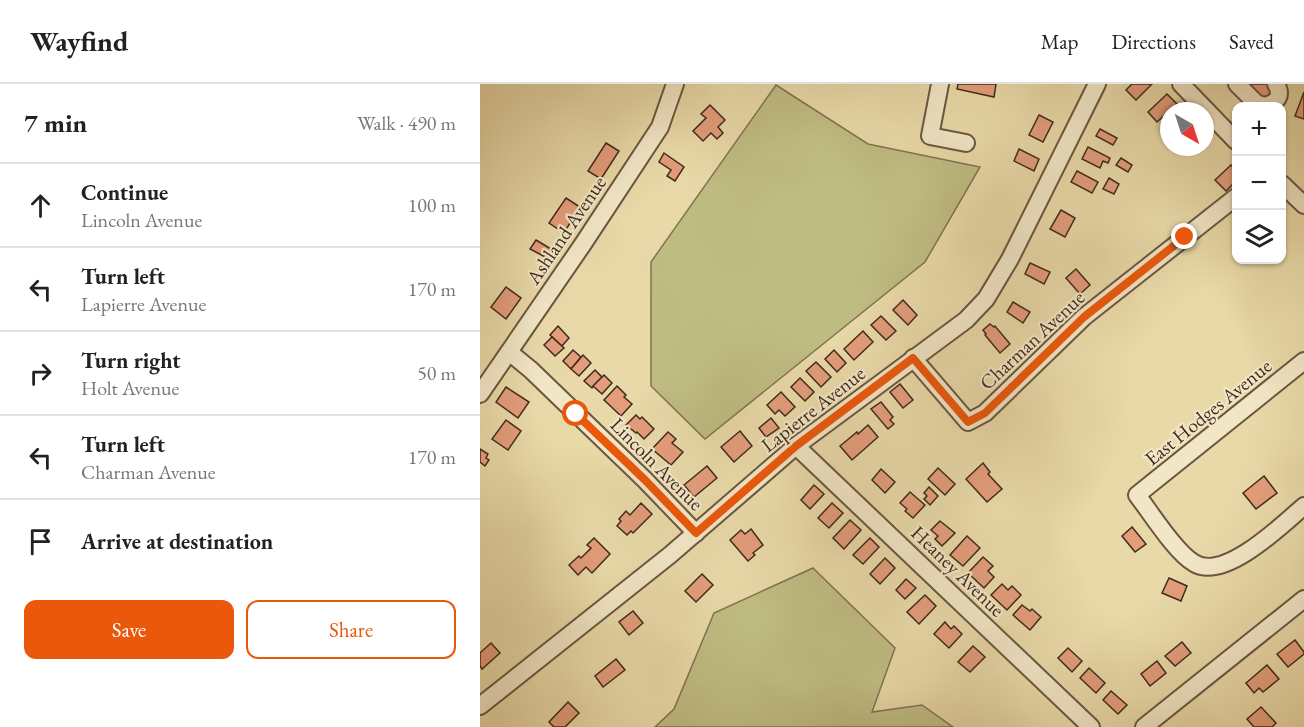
<!DOCTYPE html>
<html lang="en">
<head>
<meta charset="utf-8">
<style>
  :root { --surface:#fff; --page:#f2f2f2; --text:#222; --muted:#767676; --line:#e0e0e0; --accent:#ea580c }
  body { margin:0; font-family:"EB Garamond",serif; background:var(--page); color:var(--text) }
  .controls { position:absolute; right:18px; top:18px; display:grid; overflow:hidden; border-radius:12px; box-shadow:0 2px 4px #0004 }
  .controls button { width:54px; height:54px; display:grid; place-items:center; padding:0; border:0; border-bottom:2px solid var(--line); background:var(--surface); color:var(--text); font:30px sans-serif }
  .compass { position:absolute; left:680px; top:18px; width:54px; height:54px; border-radius:50%; background:var(--surface); box-shadow:0 2px 4px #0004; rotate:141deg }
  .stop { position:absolute; width:18px; height:18px; margin:-14px; border:4px solid #ea580c; border-radius:50%; background:#fff }
  .stop.end { background:#ea580c; border-color:#fff; box-shadow:0 2px 6px #0008 }
  .list { margin:0; padding:0; list-style:none }
  h2 { display:flex; justify-content:space-between; align-items:center; height:78px; margin:0; padding:0 24px; font-size:26px }
  h2 small { font-size:20px; font-weight:400; color:var(--muted) }
  .list li { display:grid; grid-template-columns:39px 1fr auto; gap:18px; align-items:center; box-sizing:border-box; height:84px; padding:0 24px; border-top:2px solid var(--line) }
  .list b { display:block; font-size:22px; white-space:nowrap }
  .list p { margin:0; font-size:20px; white-space:nowrap; color:var(--muted) }
  .list em { font-size:20px; font-style:normal; color:var(--muted) }
  .actions { display:flex; gap:12px; padding:18px 24px }
  .actions a { flex:1; padding:14px 0; border:2px solid var(--accent); border-radius:12px; text-align:center; font-size:21px; color:var(--accent) }
  .actions .main { background:var(--accent); color:#fff }
  .icon { flex:none; width:33px; height:33px; fill:none; stroke:currentColor; stroke-width:2; stroke-linecap:round; stroke-linejoin:round }
  .map { position:relative; flex:none; width:824px; height:643px; overflow:hidden }
  header { display:flex; align-items:center; gap:36px; box-sizing:border-box; height:84px; padding:0 30px; background:var(--surface); border-bottom:2px solid var(--line) }
  header strong { font-size:28px }
  nav { display:flex; gap:33px; margin-inline-start:auto; font-size:21px }
  main { display:flex }
  aside { flex:1; background:var(--surface) }
  .map>svg:first-child { display:block }
  .green { fill:#bfbc82; stroke:#807350; stroke-width:1.5 }
  .building { fill:#e39d7b; stroke:#402a1d; stroke-width:1.5 }
  .lines { fill:none; stroke-linecap:round; stroke-linejoin:round }
  .minor-casing { stroke:#6a5640; stroke-width:20 }
  .minor { stroke:#f1e6c6; stroke-width:16 }
  .route { stroke:#ea580c; stroke-width:8 }
  .labels { text-anchor:middle; dominant-baseline:central; stroke-width:4.5; stroke-linejoin:round; paint-order:stroke }
  .street-label { font-size:20px; fill:#402a1d; stroke:#f1e6c6 }
</style>
</head>
<body>
<header>
<strong>Wayfind</strong>
<nav><a>Map</a><a>Directions</a><a>Saved</a></nav>
</header>
<main>
<aside>
<h2>7 min<small>Walk · 490 m</small></h2>
<ul class="list">
<li><svg class="icon" aria-label="ahead" viewBox="0 0 24 24"><path d="M12 20V5M6 11l6-6 6 6"/></svg><div><b>Continue</b><p>Lincoln Avenue</p></div><em>100 m</em></li>
<li><svg class="icon" aria-label="left" viewBox="0 0 24 24"><path d="M17 20v-9H6M10 6l-5 5 5 5"/></svg><div><b>Turn left</b><p>Lapierre Avenue</p></div><em>170 m</em></li>
<li><svg class="icon" aria-label="right" viewBox="0 0 24 24"><path d="M7 20v-9h11M14 6l5 5-5 5"/></svg><div><b>Turn right</b><p>Holt Avenue</p></div><em>50 m</em></li>
<li><svg class="icon" aria-label="left" viewBox="0 0 24 24"><path d="M17 20v-9H6M10 6l-5 5 5 5"/></svg><div><b>Turn left</b><p>Charman Avenue</p></div><em>170 m</em></li>
<li><svg class="icon" aria-label="arrive" viewBox="0 0 24 24"><path d="M6 21V4h12l-3 4 3 4H6"/></svg><div><b>Arrive at destination</b></div></li>
</ul>
<div class="actions"><a class="main">Save</a><a>Share</a></div>
</aside>
<div class="map">
<svg width="824" height="643" viewBox="0 0 824 643">
  <rect width="100%" height="100%" fill="#e9d9a8"/>
  <filter id="stains"><feTurbulence type="fractalNoise" baseFrequency=".00333" numOctaves="4"/><feColorMatrix values="0 0 0 0 .2 0 0 0 0 .09 0 0 0 0 .02 0 0 0 .5 -.17"/></filter>
  <radialGradient id="worn" r=".72"><stop offset=".6" stop-color="#630" stop-opacity="0"/><stop offset="1" stop-color="#630" stop-opacity=".3"/></radialGradient>
  <g class="green">
    <polygon points="296,1 388,60 500,83 445,178 225,355 171,302 171,178"/>
    <polygon points="333,484 415,564 392,628 442,621 473,643 175,643 194,625 234,529"/>
  </g>
  <g class="building">
    <polygon points="478,0 516,0 514,13 477,5"/>
    <polygon points="652,0 672,0 656,16 646,6"/>
    <polygon points="768,0 793,0 798,9 786,20"/>
    <polygon points="824,8 824,35 815,32"/>
    <polygon points="687,10 697,20 677,38 668,28"/>
    <polygon points="230,21 245,36 238,43 243,49 237,55 231,49 223,57 213,47 226,34 221,30"/>
    <polygon points="559,31 573,38 563,58 549,51"/>
    <polygon points="620,45 637,54 633,61 616,52"/>
    <polygon points="126,59 139,67 121,95 108,87"/>
    <polygon points="608,63 630,74 628,79 623,77 620,84 602,75"/>
    <polygon points="539,65 559,75 554,87 534,77"/>
    <polygon points="184,69 204,83 195,97 187,92 191,86 179,78"/>
    <polygon points="641,74 652,81 648,88 636,81"/>
    <polygon points="751,81 756,86 756,97 746,107 735,96"/>
    <polygon points="597,87 618,98 612,109 591,98"/>
    <polygon points="629,94 639,100 634,110 623,105"/>
    <polygon points="86,114 103,125 93,140 90,139 84,149 69,139"/>
    <polygon points="581,126 595,134 585,153 570,145"/>
    <polygon points="56,156 76,168 71,176 50,165"/>
    <polygon points="550,179 570,188 564,200 545,190"/>
    <polygon points="596,185 610,201 600,210 586,194"/>
    <polygon points="26,203 41,214 26,235 11,223"/>
    <polygon points="423,216 437,231 428,241 413,226"/>
    <polygon points="533,218 550,228 543,239 527,228"/>
    <polygon points="401,232 416,247 406,256 391,241"/>
    <polygon points="510,240 514,243 515,242 530,260 520,269 505,251 506,250 503,246"/>
    <polygon points="78,242 89,254 82,262 70,251"/>
    <polygon points="383,247 393,258 374,276 364,265"/>
    <polygon points="72,253 84,264 75,272 64,261"/>
    <polygon points="93,266 101,273 91,285 83,277"/>
    <polygon points="354,266 366,279 357,288 345,275"/>
    <polygon points="103,271 111,279 99,292 91,285"/>
    <polygon points="336,278 351,293 341,303 326,287"/>
    <polygon points="115,286 122,293 112,304 104,297"/>
    <polygon points="124,291 132,299 122,310 113,302"/>
    <polygon points="320,294 334,308 325,317 311,303"/>
    <polygon points="420,300 433,316 423,324 410,308"/>
    <polygon points="137,302 146,311 144,313 152,320 141,332 124,316"/>
    <polygon points="26,303 49,318 38,334 16,318"/>
    <polygon points="301,308 315,323 305,332 299,326 295,330 287,321"/>
    <polygon points="401,318 413,333 410,336 414,340 408,345 391,325"/>
    <polygon points="156,331 160,335 162,333 174,345 164,355 157,348 156,349 146,341"/>
    <polygon points="291,334 299,344 286,353 279,344"/>
    <polygon points="26,336 41,347 28,366 12,355"/>
    <polygon points="388,341 398,353 372,376 360,362 377,348 378,350"/>
    <polygon points="260,347 272,362 254,378 241,363"/>
    <polygon points="188,348 196,355 192,359 203,368 191,381 172,365"/>
    <polygon points="0,365 8,370 6,374 9,376 5,382 0,378"/>
    <polygon points="503,379 510,388 508,390 522,405 507,418 486,395"/>
    <polygon points="227,382 237,394 214,413 204,401"/>
    <polygon points="458,384 475,400 465,411 448,395"/>
    <polygon points="401,385 415,398 405,409 392,396"/>
    <polygon points="784,392 797,409 776,425 763,409"/>
    <polygon points="334,401 344,410 330,425 321,416"/>
    <polygon points="449,403 458,412 450,421 444,415 447,412 444,409"/>
    <polygon points="430,408 445,421 433,434 425,427 427,425 420,419"/>
    <polygon points="161,419 172,430 153,449 151,447 147,451 137,442 141,437 139,435 146,427 150,431"/>
    <polygon points="352,419 363,429 349,444 338,434"/>
    <polygon points="370,436 381,446 364,465 353,454"/>
    <polygon points="460,437 475,449 462,462 455,455 458,452 451,446"/>
    <polygon points="652,443 666,460 655,468 642,452"/>
    <polygon points="271,445 283,461 273,469 275,471 268,477 250,456 261,446 265,450"/>
    <polygon points="487,452 500,464 483,482 470,471"/>
    <polygon points="114,454 130,470 112,489 106,483 98,491 89,481 99,472 101,474 111,464 107,461"/>
    <polygon points="390,454 399,463 383,480 373,471"/>
    <polygon points="503,473 513,482 508,487 514,493 504,504 488,489"/>
    <polygon points="405,474 415,484 400,500 390,490"/>
    <polygon points="222,490 233,501 216,518 205,507"/>
    <polygon points="689,494 707,502 701,517 682,509"/>
    <polygon points="426,495 436,504 425,515 416,506"/>
    <polygon points="522,500 528,506 532,502 541,511 527,526 511,511"/>
    <polygon points="445,511 456,522 439,540 427,528"/>
    <polygon points="542,521 550,527 552,525 561,533 550,546 533,531"/>
    <polygon points="153,527 163,539 149,551 139,538"/>
    <polygon points="465,538 471,545 474,542 482,550 469,564 454,550"/>
    <polygon points="815,556 824,568 824,570 808,583 797,570"/>
    <polygon points="702,558 711,569 695,582 685,572"/>
    <polygon points="11,559 20,569 2,585 0,582 0,569"/>
    <polygon points="493,562 505,573 490,588 478,578"/>
    <polygon points="588,564 602,577 592,588 578,574"/>
    <polygon points="136,575 145,586 123,603 115,592"/>
    <polygon points="677,577 686,589 670,602 661,590"/>
    <polygon points="787,581 799,595 783,608 779,604 774,609 766,599"/>
    <polygon points="609,584 625,599 616,609 600,594"/>
    <polygon points="631,607 647,621 638,630 623,616"/>
    <polygon points="88,618 99,629 85,643 74,643 69,638"/>
    <polygon points="781,623 796,639 792,643 774,643 767,635"/>
  </g>
  <g class="lines">
    <g class="minor-casing">
      <g id="minor">
        <polyline points="460,0 450,52 486,59"/>
        <polyline points="701,0 756,57"/>
        <polyline points="757,0 776,19 784,22"/>
        <path d="M 784,22 C 797,19 803,12 796,0"/>
        <polyline points="802,100 824,121"/>
        <polyline points="29,268 51,286 165,396 216,449"/>
        <polyline points="433,274 488,338 505,329 604,233 756,113"/>
        <path d="M 824,277 L 657,411 C 671,429 696,469 714,479 C 744,498 802,441 824,422"/>
        <polyline points="0,310 103,160 180,43 195,0"/>
        <polyline points="316,362 611,643"/>
        <polyline points="0,622 190,471 316,362 486,236 506,215 530,175 617,0"/>
        <polyline points="664,643 824,515"/>
      </g>
    </g>
    <use href="#minor" class="minor"/>
  </g>
  <g class="lines">
    <polyline class="route" points="96,330 165,396 216,449 316,362 433,274 488,338 505,329 604,233 705,153"/>
  </g>
  <g class="labels">
    <g class="street-label">
      <text transform="translate(86 146) rotate(-56)">Ashland Avenue</text>
      <text transform="translate(552 256) rotate(-43)">Charman Avenue</text>
      <text transform="translate(333 325) rotate(-38)">Lapierre Avenue</text>
      <text transform="translate(728 328) rotate(-39)">East Hodges Avenue</text>
      <text transform="translate(177 380) rotate(45)">Lincoln Avenue</text>
      <text transform="translate(478 487) rotate(44)">Heaney Avenue</text>
    </g>
  </g>
  <rect width="100%" height="100%" filter="url(#stains)"/>
  <rect width="100%" height="100%" fill="url(#worn)"/>
</svg>
<div class="controls">
<button>+</button>
<button>−</button>
<button><svg class="icon" aria-label="layers" viewBox="0 0 24 24"><path d="M12 4l9 5-9 5-9-5zM3 14l9 5 9-5"/></svg></button>
</div>
<svg class="compass" viewBox="-18 -18 36 36"><path d="M0-13l5 13h-10z" fill="#e53935"/><path d="M0 13l5-13h-10z" fill="#767676"/></svg>
<div class="stop" style="left:96px;top:330px"></div>
<div class="stop end" style="left:705px;top:153px"></div>
</div>
</main>
</body>
</html>
